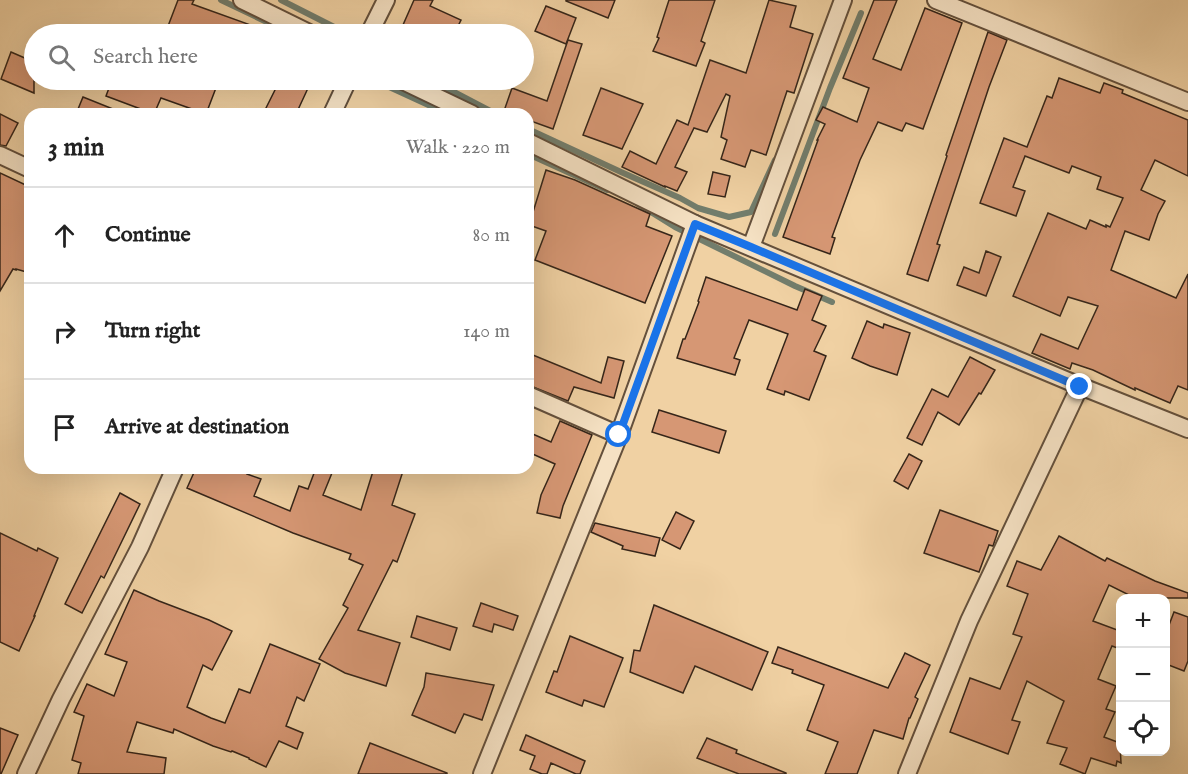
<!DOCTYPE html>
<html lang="en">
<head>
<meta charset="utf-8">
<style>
  :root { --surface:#fff; --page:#f6f6f6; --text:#222; --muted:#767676; --line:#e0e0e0 }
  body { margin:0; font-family:"IM FELL English",serif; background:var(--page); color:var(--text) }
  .controls { position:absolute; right:18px; bottom:18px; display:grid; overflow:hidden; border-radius:12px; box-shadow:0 6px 24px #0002 }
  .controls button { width:54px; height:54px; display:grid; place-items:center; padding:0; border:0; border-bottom:2px solid var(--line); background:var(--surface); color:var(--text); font:30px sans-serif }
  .stop { position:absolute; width:18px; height:18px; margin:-14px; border:4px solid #1a73e8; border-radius:50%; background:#fff }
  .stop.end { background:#1a73e8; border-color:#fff; box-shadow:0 2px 6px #0008 }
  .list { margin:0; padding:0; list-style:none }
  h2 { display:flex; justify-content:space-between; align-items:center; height:78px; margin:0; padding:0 24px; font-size:26px }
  h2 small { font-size:20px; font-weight:400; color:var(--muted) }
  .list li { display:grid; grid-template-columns:39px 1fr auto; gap:18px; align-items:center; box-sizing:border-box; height:96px; padding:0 24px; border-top:2px solid var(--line) }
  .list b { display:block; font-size:22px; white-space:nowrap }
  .list em { font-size:20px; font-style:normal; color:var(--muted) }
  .icon { flex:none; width:33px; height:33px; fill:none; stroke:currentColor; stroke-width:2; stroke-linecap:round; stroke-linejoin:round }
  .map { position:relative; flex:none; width:1188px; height:774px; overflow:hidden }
  .search { position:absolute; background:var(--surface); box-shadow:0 6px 24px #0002; left:24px; top:24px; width:510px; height:66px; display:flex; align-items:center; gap:15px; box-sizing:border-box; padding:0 21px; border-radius:33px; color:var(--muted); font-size:22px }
  .panel { position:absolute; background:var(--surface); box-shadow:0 6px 24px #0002; left:24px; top:108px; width:510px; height:366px; border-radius:18px }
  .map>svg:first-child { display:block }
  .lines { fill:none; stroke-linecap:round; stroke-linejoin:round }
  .stream { stroke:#727d6c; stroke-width:6 }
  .building { fill:#d69774; stroke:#352519; stroke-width:1.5 }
  .minor-casing { stroke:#64503c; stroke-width:20 }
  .minor { stroke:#f5e1c3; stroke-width:16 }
  .route { stroke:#1a73e8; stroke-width:8 }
</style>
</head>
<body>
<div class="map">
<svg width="1188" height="774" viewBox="0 0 1188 774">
  <rect width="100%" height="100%" fill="#f0d1a3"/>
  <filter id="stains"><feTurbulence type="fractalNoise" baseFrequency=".00333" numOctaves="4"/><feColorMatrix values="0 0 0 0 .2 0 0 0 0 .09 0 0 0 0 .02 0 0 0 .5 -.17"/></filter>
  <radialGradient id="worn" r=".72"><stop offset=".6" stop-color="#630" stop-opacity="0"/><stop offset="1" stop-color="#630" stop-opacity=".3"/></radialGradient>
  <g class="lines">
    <g class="stream">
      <polyline points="221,0 292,34"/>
      <polyline points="281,0 348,34"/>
      <polyline points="374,80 448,114"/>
      <polyline points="431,80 496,114"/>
      <polyline points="528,129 621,172 680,198 698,208 729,217 751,212 775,160"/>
      <polyline points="528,154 607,190"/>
      <polyline points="638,204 675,227 795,286 832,302"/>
      <polyline points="775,234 830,88 861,13"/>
    </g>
  </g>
  <g class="building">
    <polygon points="178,0 194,0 192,4 270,32 270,34 165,34"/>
    <polygon points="414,0 433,0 430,6 461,20 454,34 399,34"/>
    <polygon points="566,0 615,0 608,18 566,1"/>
    <polygon points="669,0 715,0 701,41 705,43 696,66 653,51 659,38 657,37"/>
    <polygon points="769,0 796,6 790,27 813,34 794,93 787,91 766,155 751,150 745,167 721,159 727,140 721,137 730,96 726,94 707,132 694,128 675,167 687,172 677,191 665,186 665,187 622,167 630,151 656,164 677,120 688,125 710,60 746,73"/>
    <polygon points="874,0 897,0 873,59 901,70 925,8 962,23 923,129 906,123 902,131 878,122 860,160 832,237 835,238 830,254 783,237 818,140 817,140 825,124 816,120 823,107 857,122 869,88 843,78"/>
    <polygon points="546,6 576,18 566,44 535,31"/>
    <polygon points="988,32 1007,40 989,87 937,244 940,245 928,281 907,274 947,156 946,155"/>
    <polygon points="568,40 582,44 553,129 528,120 528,114 512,114 504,111 512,88 547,101"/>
    <polygon points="11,52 34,62 34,93 1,79"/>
    <polygon points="1059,78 1100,93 1104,83 1123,90 1122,93 1188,120 1188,176 1155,160 1141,190 1165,201 1158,214 1149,240 1125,231 1111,270 1176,298 1188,274 1188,390 1178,386 1170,403 1135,388 1135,390 1093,370 1072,363 1070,369 1032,353 1041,334 1078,349 1098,306 1068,297 1060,316 1013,296 1048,213 1086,229 1090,220 1106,227 1106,225 1110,227 1123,198 1097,189 1101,177 1072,166 1069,173 1025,156 1013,187 1025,191 1016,216 980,203 1004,138 1027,147 1047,96 1052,98"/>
    <polygon points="112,80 219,80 206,114 161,98 154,114 106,96"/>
    <polygon points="280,80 295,80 309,86 296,114 263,114"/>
    <polygon points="601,88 643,104 622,149 583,135"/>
    <polygon points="83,97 123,113 123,114 76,114"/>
    <polygon points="0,114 18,123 6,146 0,145"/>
    <polygon points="546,170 575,180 650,214 646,226 672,236 645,303 535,260 546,231 529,225"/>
    <polygon points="713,172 730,176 725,197 708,194"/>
    <polygon points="0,173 30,187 30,273 16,269 16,270 13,269 0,291"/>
    <polygon points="986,251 1001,257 986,296 957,285 964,267 979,273"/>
    <polygon points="706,277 797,310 805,289 822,296 812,320 826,326 814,351 826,356 809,400 785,391 784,395 767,389 788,334 749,320 734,358 740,360 735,375 677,358 683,339 685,339 699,302 698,301"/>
    <polygon points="867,321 883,328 884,324 910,333 897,375 870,366 852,358"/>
    <polygon points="528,353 601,383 608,357 624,361 614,398 574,387 568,401 528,385"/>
    <polygon points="970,357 995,370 981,394 979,393 959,425 938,412 922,445 907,438 932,389 948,397"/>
    <polygon points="659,410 726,431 719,453 652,432"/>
    <polygon points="560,421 592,435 563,506 560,518 537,513 541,495 555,464 528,452 528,432 551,442"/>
    <polygon points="909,454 922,461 908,489 894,481"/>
    <polygon points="196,468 250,468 247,474 261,479 254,496 290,511 299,486 308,489 316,468 334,468 323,495 361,510 374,468 404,468 392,505 415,514 397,562 393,560 358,630 400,643 386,686 345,673 319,659 348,608 343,605 363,565 349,559 351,554 293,533 187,488"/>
    <polygon points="120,493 140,504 104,578 101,576 82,613 65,604"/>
    <polygon points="940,510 998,531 993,546 989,545 979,572 924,553"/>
    <polygon points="676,512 694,521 680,549 662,540"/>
    <polygon points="595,523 660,538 655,556 622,549 623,546 591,532"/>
    <polygon points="0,533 37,551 38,548 58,558 34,616 35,616 19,651 0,642"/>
    <polygon points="1059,536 1105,561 1107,558 1155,581 1188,593 1188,598 1135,598 1109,585 1093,621 1120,631 1120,649 1112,646 1098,679 1116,686 1106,709 1115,712 1104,737 1120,743 1121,763 1117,761 1116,766 1091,758 1085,774 1060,764 1067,748 1047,743 1064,701 1027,681 1012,720 1020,722 1008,754 950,732 970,678 1000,689 1022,637 1013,634 1028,594 1007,586 1017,561 1041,570"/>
    <polygon points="134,590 159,601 209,620 232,631 212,670 203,665 187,707 211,718 225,723 239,689 250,693 270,644 320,664 304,701 297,697 286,726 303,733 297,749 279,741 266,767 249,759 249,758 232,751 231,752 213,746 174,729 173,733 137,722 127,752 166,758 164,774 78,774 81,763 72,760 84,716 74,712 87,684 114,696 127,662 105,654"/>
    <polygon points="481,603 518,616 513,630 494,624 492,632 473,626"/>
    <polygon points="654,605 768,652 752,690 695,666 683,693 630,672 634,650 640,651"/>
    <polygon points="1174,612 1188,617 1188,661 1184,671 1166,664 1166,633"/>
    <polygon points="417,616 457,628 450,650 411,637"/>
    <polygon points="570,636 623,658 604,707 584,700 582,706 546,692 554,671 557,672"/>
    <polygon points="778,647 888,688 905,653 930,665 915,697 918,699 910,718 909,718 903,739 874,730 857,774 825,774 838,742 807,730 824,685 792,673 793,670 772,663"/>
    <polygon points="426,673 494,685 482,720 464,714 455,733 412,715 424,687"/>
    <polygon points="0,728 18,735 1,774 0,774"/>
    <polygon points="526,735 585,761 580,774 576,774 551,763 547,774 542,774 530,769 535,756 520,750"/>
    <polygon points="707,738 737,750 736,753 786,773 786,774 739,774 697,758"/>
    <polygon points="370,743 447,773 447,774 358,774"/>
  </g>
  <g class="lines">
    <g class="minor-casing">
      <g id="minor">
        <polyline points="242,0 311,34"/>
        <polyline points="936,0 1188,102"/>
        <polyline points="369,34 386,0"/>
        <polyline points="401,80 472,114"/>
        <polyline points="332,114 348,80"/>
        <polyline points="528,142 695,224 1080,386 1188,429"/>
        <polyline points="0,155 30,169"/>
        <polyline points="751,247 843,0"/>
        <polyline points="528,395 619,435"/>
        <polyline points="26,774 61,699 140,547 175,468"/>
        <polyline points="482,774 619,435 695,224"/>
        <polyline points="907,774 969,621 1080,386"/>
      </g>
    </g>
    <use href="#minor" class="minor"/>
  </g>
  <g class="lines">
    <polyline class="route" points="619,435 695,224 751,247 1080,387"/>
  </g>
  <rect width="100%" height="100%" filter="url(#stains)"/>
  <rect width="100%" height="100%" fill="url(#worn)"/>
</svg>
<div class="controls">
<button>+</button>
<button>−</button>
<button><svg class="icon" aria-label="locate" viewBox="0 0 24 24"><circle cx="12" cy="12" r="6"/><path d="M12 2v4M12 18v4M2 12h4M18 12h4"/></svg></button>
</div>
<div class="stop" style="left:619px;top:435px"></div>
<div class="stop end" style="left:1080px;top:387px"></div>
<div class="search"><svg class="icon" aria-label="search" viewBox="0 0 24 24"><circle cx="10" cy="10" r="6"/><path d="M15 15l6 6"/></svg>Search here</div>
<section class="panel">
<h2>3 min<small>Walk · 220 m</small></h2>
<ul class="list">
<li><svg class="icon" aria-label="ahead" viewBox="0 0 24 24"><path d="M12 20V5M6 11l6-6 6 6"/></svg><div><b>Continue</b></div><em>80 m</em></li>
<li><svg class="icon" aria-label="right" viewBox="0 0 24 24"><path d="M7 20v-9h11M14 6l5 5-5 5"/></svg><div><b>Turn right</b></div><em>140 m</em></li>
<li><svg class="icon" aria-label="arrive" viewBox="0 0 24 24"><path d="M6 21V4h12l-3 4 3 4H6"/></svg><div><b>Arrive at destination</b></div></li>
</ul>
</section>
</div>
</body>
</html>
